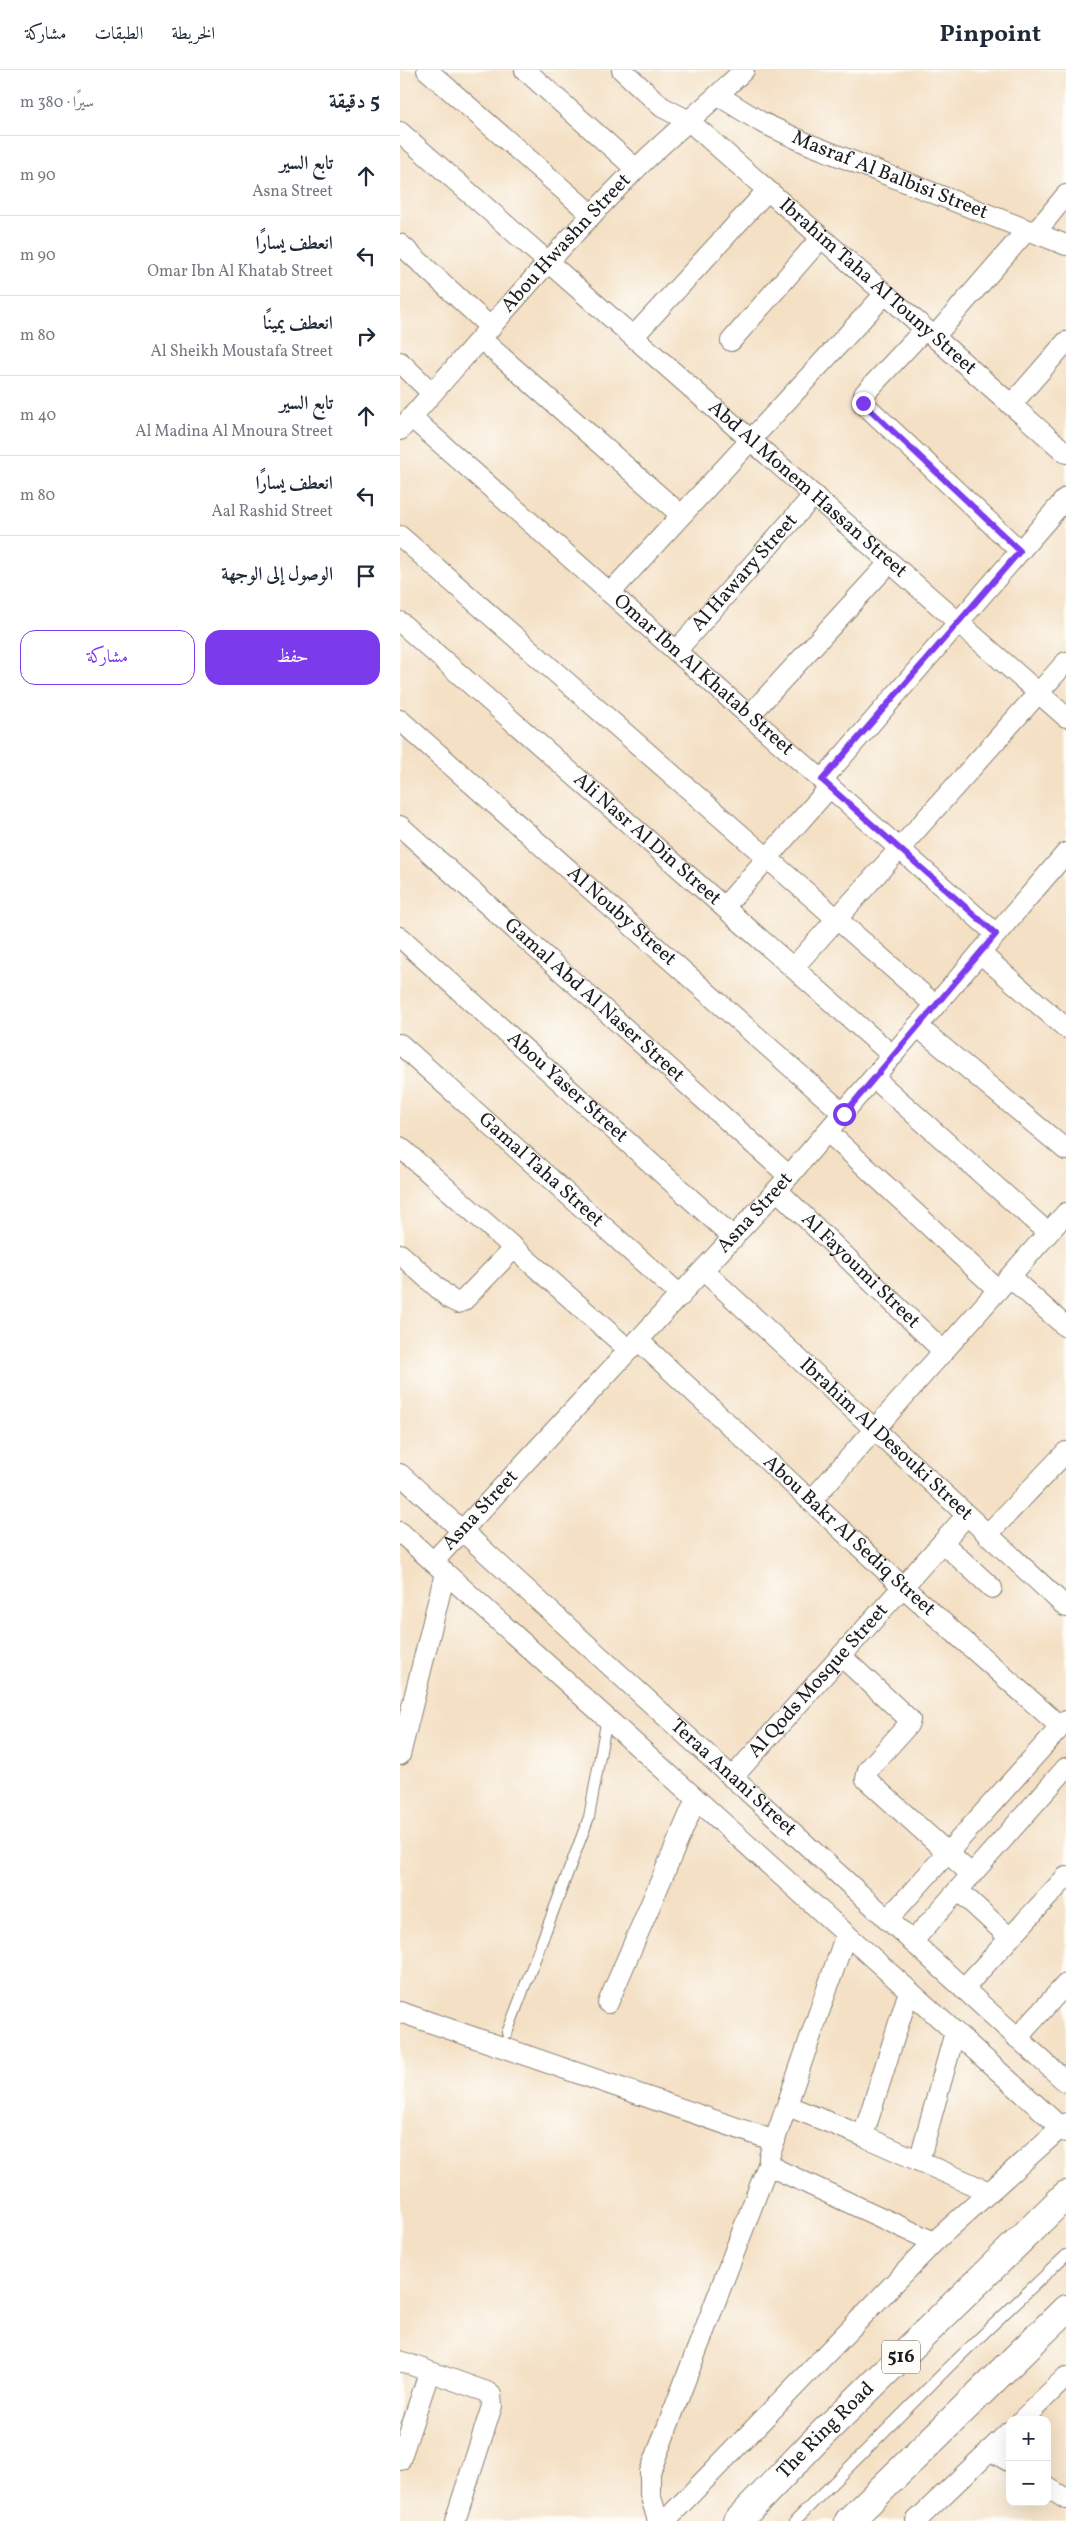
<!DOCTYPE html>
<html lang="ar">
<head>
<meta charset="utf-8">
<style>
  :root { --surface:#fff; --page:#f6f6f7; --text:#1f2937; --muted:#747a83; --line:#e0e1e3; --accent:#7c3aed }
  body { margin:0; font-family:Vollkorn,Amiri,serif; background:var(--page); color:var(--text); direction:rtl }
  .controls { position:absolute; right:15px; bottom:15px; display:grid; overflow:hidden; border-radius:10px; box-shadow:0 5px 20px #0002 }
  .controls button { width:45px; height:45px; display:grid; place-items:center; padding:0; border:0; border-bottom:1px solid var(--line); background:var(--surface); color:var(--text); font:25px sans-serif }
  .stop { position:absolute; width:15px; height:15px; margin:-11px; border:4px solid #7c3aed; border-radius:50%; background:#fff }
  .stop.end { background:#7c3aed; border-color:#fff; box-shadow:0 1px 5px #0008 }
  .list { margin:0; padding:0; list-style:none }
  h2 { display:flex; justify-content:space-between; align-items:center; height:65px; margin:0; padding:0 20px; font-size:21px }
  h2 small { font-size:16px; font-weight:400; color:var(--muted) }
  .list li { display:grid; grid-template-columns:32px 1fr auto; gap:15px; align-items:center; box-sizing:border-box; height:80px; padding:0 20px; border-top:1px solid var(--line) }
  .list b { display:block; font-size:19px; white-space:nowrap }
  .list p { margin:0; font-size:16px; white-space:nowrap; color:var(--muted) }
  .list em { font-size:16px; font-style:normal; color:var(--muted) }
  .actions { display:flex; gap:10px; padding:15px 20px }
  .actions a { flex:1; padding:11px 0; border:1px solid var(--accent); border-radius:15px; text-align:center; font-size:18px; color:var(--accent) }
  .actions .main { background:var(--accent); color:#fff }
  .icon { flex:none; width:28px; height:28px; fill:none; stroke:currentColor; stroke-width:2; stroke-linecap:round; stroke-linejoin:round }
  .map { position:relative; flex:none; width:666px; height:2451px; overflow:hidden; direction:ltr }
  header { display:flex; align-items:center; gap:30px; box-sizing:border-box; height:70px; padding:0 25px; background:var(--surface); border-bottom:1px solid var(--line) }
  header strong { font-size:24px }
  nav { display:flex; gap:28px; margin-inline-start:auto; font-size:18px }
  main { display:flex }
  aside { flex:1; background:var(--surface) }
  .map>svg:first-child { display:block }
  .lines { fill:none; stroke-linecap:round; stroke-linejoin:round }
  .service-casing { stroke:#887e70; stroke-width:12 }
  .minor-casing { stroke:#887e70; stroke-width:22 }
  .motorway-casing { stroke:#887e70; stroke-width:30 }
  .service { stroke:#fff; stroke-width:10 }
  .minor { stroke:#fff; stroke-width:20 }
  .motorway { stroke:#fff; stroke-width:28 }
  .route { stroke:#7c3aed; stroke-width:6 }
  .labels { text-anchor:middle; dominant-baseline:central; stroke-width:4; stroke-linejoin:round; paint-order:stroke }
  .shield { fill:#fdfcf7; stroke:#605f5e; stroke-width:1 }
  .shield-label { font-size:19px; font-weight:bold; fill:#1c1c1c }
  .street-label { font-size:20px; fill:#1c1c1c; stroke:#fdfcf7 }
</style>
</head>
<body>
<header>
<strong>Pinpoint</strong>
<nav><a>الخريطة</a><a>الطبقات</a><a>مشاركة</a></nav>
</header>
<main>
<div class="map">
<svg width="666" height="2451" viewBox="0 0 666 2451">
  <rect width="100%" height="100%" fill="#fdfcf7"/>
  <filter id="ink" filterUnits="userSpaceOnUse"><feTurbulence type="fractalNoise" baseFrequency=".02" numOctaves="2"/><feDisplacementMap in="SourceGraphic" scale="10" xChannelSelector="R" yChannelSelector="G"/><feConvolveMatrix kernelMatrix="1 2 1 2 8 2 1 2 1" color-interpolation-filters="sRGB"/></filter>
  <filter id="wash" filterUnits="userSpaceOnUse"><feTurbulence type="fractalNoise" baseFrequency=".0096" numOctaves="4" result="noise"/><feDisplacementMap in="SourceGraphic" scale="20" xChannelSelector="R" yChannelSelector="G"/><feGaussianBlur stdDeviation="1.12" result="paint"/><feColorMatrix in="noise" values="0 0 0 0 0 0 0 0 0 0 0 0 0 0 0 0 0 1.4 0 .05"/><feComposite in="paint" operator="in"/></filter>
  <g filter="url(#wash)">
    <rect width="100%" height="100%" fill="#f4e0c4"/>
  </g>
  <g filter="url(#ink)">
    <g class="lines">
      <g class="service-casing">
        <g id="service">
          <polyline points="107,1963 189,1747 207,1648"/>
          <polyline points="395,2451 552,2294 666,2185"/>
        </g>
      </g>
      <g class="minor-casing">
        <g id="minor">
          <polyline points="27,0 192,145"/>
          <polyline points="125,0 236,99"/>
          <path id="s1" d="M 222,0 L 262,37 L 289,51 L 666,383"/>
          <path id="s2" d="M 319,26 L 361,52 L 406,73 L 666,175"/>
          <path id="s3" d="M 0,62 L 666,647"/>
          <polyline points="635,163 666,125"/>
          <polyline points="0,174 91,258"/>
          <polyline points="525,259 464,324 463,333 620,481"/>
          <polyline points="234,266 367,121"/>
          <polyline points="534,267 627,160"/>
          <polyline points="81,269 281,445"/>
          <polyline points="331,271 421,168"/>
          <polyline points="0,292 32,323"/>
          <polyline points="611,335 666,272"/>
          <path id="s4" d="M 11,347 L 596,864"/>
          <path id="s5" d="M 0,360 C 77,273 153,183 235,100 C 270,65 309,35 344,0"/>
          <polyline points="0,466 535,935"/>
          <polyline points="210,523 485,224"/>
          <path id="s6" d="M 0,552 L 493,986"/>
          <path id="s7" d="M 276,581 L 414,425"/>
          <polyline points="349,646 490,492"/>
          <path id="s8" d="M 0,650 L 444,1044"/>
          <polyline points="422,710 666,428"/>
          <path id="s9" d="M 0,756 L 389,1106"/>
          <polyline points="324,837 430,717"/>
          <path id="s10" d="M 0,867 L 334,1168"/>
          <polyline points="580,883 666,958"/>
          <polyline points="393,898 666,592"/>
          <polyline points="517,956 666,1080"/>
          <path id="s11" d="M 0,974 L 281,1226"/>
          <polyline points="474,1008 648,1163"/>
          <polyline points="428,1062 598,1220"/>
          <polyline points="0,1077 229,1280"/>
          <path id="s12" d="M 377,1120 L 544,1282"/>
          <polyline points="0,1184 50,1229 58,1233 63,1231 114,1178"/>
          <path id="s13" d="M 304,1201 L 666,1537"/>
          <polyline points="610,1207 666,1257"/>
          <path id="s14" d="M 238,1270 L 503,1517 L 661,1657"/>
          <path id="s15" d="M 0,1404 L 666,2012"/>
          <polyline points="412,1430 666,1143"/>
          <polyline points="0,1462 666,2062"/>
          <polyline points="587,1465 666,1382"/>
          <polyline points="543,1473 592,1518"/>
          <path id="s16" d="M 33,1492 L 377,1120 L 666,783"/>
          <polyline points="441,1586 510,1650 508,1655 468,1700 466,1709 572,1805"/>
          <polyline points="0,1685 45,1503"/>
          <path id="s17" d="M 332,1708 L 566,1446"/>
          <polyline points="558,1820 610,1868"/>
          <polyline points="487,1850 666,1651"/>
          <polyline points="446,1864 369,2087 369,2092 378,2100 534,2172"/>
          <polyline points="512,1872 666,1698"/>
          <polyline points="563,1919 666,1807"/>
          <polyline points="208,1933 296,1729"/>
          <polyline points="0,1942 375,2071"/>
          <polyline points="617,1968 666,1914"/>
          <polyline points="388,2036 463,2066 589,2122"/>
          <polyline points="463,2066 509,1921"/>
          <polyline points="519,2091 555,1962"/>
          <polyline points="0,2291 87,2322 91,2325 92,2336 55,2451"/>
          <polyline points="622,2350 666,2307"/>
          <polyline points="590,2380 610,2392"/>
          <polyline points="0,2390 29,2303"/>
          <polyline points="647,2417 666,2429"/>
          <polyline points="258,2451 250,2424 250,2402 369,2092"/>
          <polyline points="265,2451 534,2172 666,2053"/>
          <polyline points="516,2451 610,2361"/>
        </g>
      </g>
      <g class="motorway-casing">
        <g id="motorway">
          <path id="s18" d="M 338,2451 L 416,2370 L 666,2125"/>
          <polyline points="449,2451 666,2239"/>
        </g>
      </g>
      <use href="#service" class="service"/>
      <use href="#minor" class="minor"/>
      <use href="#motorway" class="motorway"/>
    </g>
  </g>
  <g class="lines" filter="url(#ink)">
    <polyline class="route" points="444,1044 596,864 422,710 620,481 463,333"/>
  </g>
  <g class="labels">
    <rect class="shield" x="482" y="2270.5" width="38" height="33" rx="4"/>
    <g class="shield-label">
      <text x="501" y="2287">516</text>
    </g>
    <g class="street-label">
      <text stroke="none"><textPath href="#s2" startOffset="189">Masraf Al Balbisi Street</textPath></text>
      <text stroke="none"><textPath href="#s5" startOffset="250">Abou Hwashn Street</textPath></text>
      <text stroke="none"><textPath href="#s1" startOffset="336">Ibrahim Taha Al Touny Street</textPath></text>
      <text stroke="none"><textPath href="#s3" startOffset="542">Abd Al Monem Hassan Street</textPath></text>
      <text stroke="none"><textPath href="#s7" startOffset="104">Al Hawary Street</textPath></text>
      <text stroke="none"><textPath href="#s4" startOffset="390">Omar Ibn Al Khatab Street</textPath></text>
      <text stroke="none"><textPath href="#s6" startOffset="329">Ali Nasr Al Din Street</textPath></text>
      <text stroke="none"><textPath href="#s8" startOffset="296">Al Nouby Street</textPath></text>
      <text stroke="none"><textPath href="#s9" startOffset="261">Gamal Abd Al Naser Street</textPath></text>
      <text stroke="none"><textPath href="#s10" startOffset="225">Abou Yaser Street</textPath></text>
      <text stroke="none"><textPath href="#s11" startOffset="189">Gamal Taha Street</textPath></text>
      <text stroke="none"><textPath href="#s16" startOffset="475">Asna Street</textPath></text>
      <text stroke="none"><textPath href="#s12" startOffset="116">Al Fayoumi Street</textPath></text>
      <text stroke="none"><textPath href="#s13" startOffset="248">Ibrahim Al Desouki Street</textPath></text>
      <text stroke="none"><textPath href="#s16" startOffset="70">Asna Street</textPath></text>
      <text stroke="none"><textPath href="#s14" startOffset="288">Abou Bakr Al Sediq Street</textPath></text>
      <text stroke="none"><textPath href="#s17" startOffset="130">Al Qods Mosque Street</textPath></text>
      <text stroke="none"><textPath href="#s15" startOffset="451">Teraa Anani Street</textPath></text>
      <text stroke="none"><textPath href="#s18" startOffset="126">The Ring Road</textPath></text>
    </g>
  </g>
</svg>
<div class="controls">
<button>+</button>
<button>−</button>
</div>
<div class="stop" style="left:444px;top:1044px"></div>
<div class="stop end" style="left:463px;top:333px"></div>
</div>
<aside>
<h2>5 دقيقة<small>سيرًا · 380 m</small></h2>
<ul class="list">
<li><svg class="icon" aria-label="ahead" viewBox="0 0 24 24"><path d="M12 20V5M6 11l6-6 6 6"/></svg><div><b>تابع السير</b><p>Asna Street</p></div><em>90 m</em></li>
<li><svg class="icon" aria-label="left" viewBox="0 0 24 24"><path d="M17 20v-9H6M10 6l-5 5 5 5"/></svg><div><b>انعطف يسارًا</b><p>Omar Ibn Al Khatab Street</p></div><em>90 m</em></li>
<li><svg class="icon" aria-label="right" viewBox="0 0 24 24"><path d="M7 20v-9h11M14 6l5 5-5 5"/></svg><div><b>انعطف يمينًا</b><p>Al Sheikh Moustafa Street</p></div><em>80 m</em></li>
<li><svg class="icon" aria-label="ahead" viewBox="0 0 24 24"><path d="M12 20V5M6 11l6-6 6 6"/></svg><div><b>تابع السير</b><p>Al Madina Al Mnoura Street</p></div><em>40 m</em></li>
<li><svg class="icon" aria-label="left" viewBox="0 0 24 24"><path d="M17 20v-9H6M10 6l-5 5 5 5"/></svg><div><b>انعطف يسارًا</b><p>Aal Rashid Street</p></div><em>80 m</em></li>
<li><svg class="icon" aria-label="arrive" viewBox="0 0 24 24"><path d="M6 21V4h12l-3 4 3 4H6"/></svg><div><b>الوصول إلى الوجهة</b></div></li>
</ul>
<div class="actions"><a class="main">حفظ</a><a>مشاركة</a></div>
</aside>
</main>
</body>
</html>
